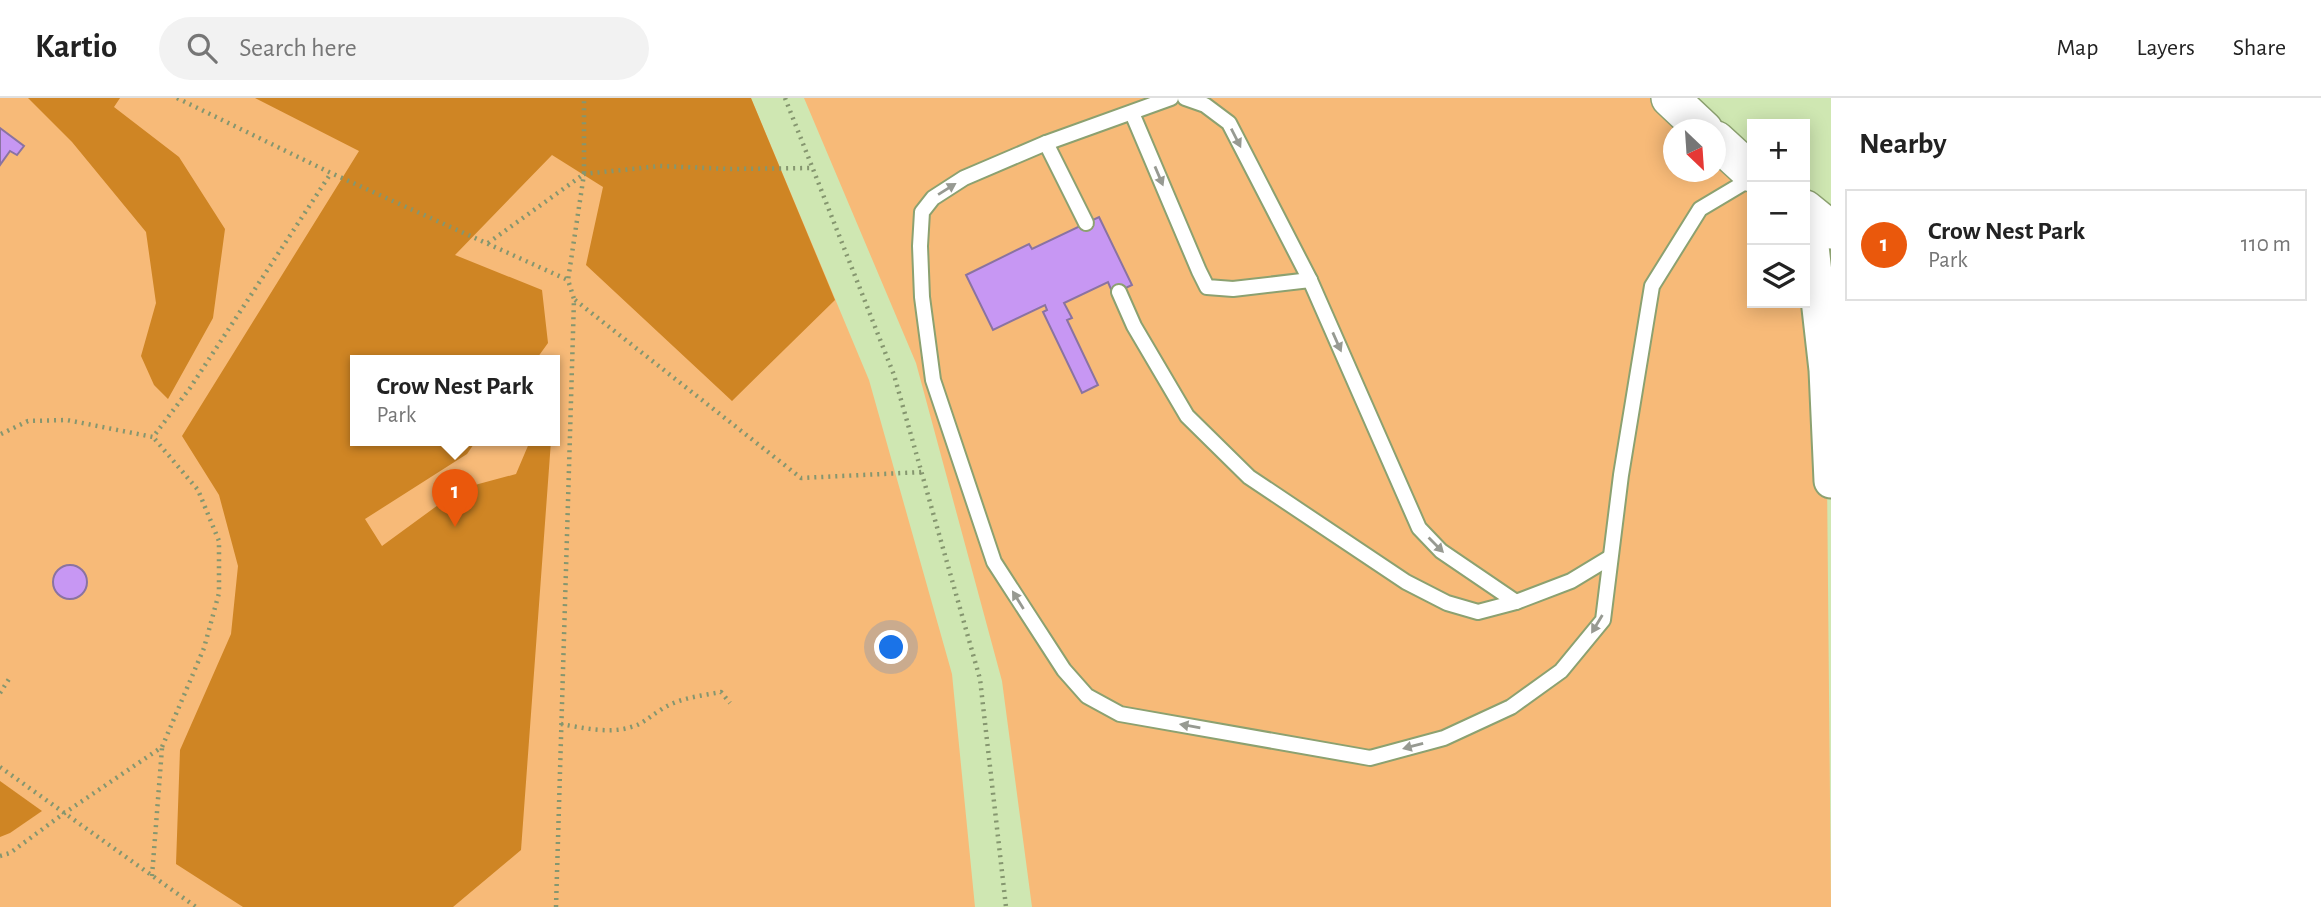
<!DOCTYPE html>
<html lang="en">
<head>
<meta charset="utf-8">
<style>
  :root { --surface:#fff; --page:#f2f2f2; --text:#222; --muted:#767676; --line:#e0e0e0; --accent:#ea580c }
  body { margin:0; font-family:"Alegreya Sans",sans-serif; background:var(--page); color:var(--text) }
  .controls { position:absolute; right:21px; top:21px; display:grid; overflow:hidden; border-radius:0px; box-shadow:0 4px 18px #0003 }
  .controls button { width:63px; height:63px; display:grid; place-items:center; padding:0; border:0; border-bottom:2px solid var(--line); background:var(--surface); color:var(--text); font:35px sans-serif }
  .compass { position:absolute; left:1663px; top:21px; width:63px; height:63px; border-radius:50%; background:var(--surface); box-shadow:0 4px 18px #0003; rotate:155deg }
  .you { position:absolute; left:892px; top:550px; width:24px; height:24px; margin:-18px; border:5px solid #fff; border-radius:50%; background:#1a73e8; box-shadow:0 0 0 10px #1a73e833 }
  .badge { display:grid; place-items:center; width:46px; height:46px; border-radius:50%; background:var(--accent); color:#fff; font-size:23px; font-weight:700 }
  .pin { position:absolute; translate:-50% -58px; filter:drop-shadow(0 2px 4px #0008) }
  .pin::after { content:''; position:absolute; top:37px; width:24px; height:21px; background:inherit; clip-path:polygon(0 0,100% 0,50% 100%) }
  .popup { position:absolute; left:350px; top:257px; width:210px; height:91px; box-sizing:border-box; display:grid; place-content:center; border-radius:0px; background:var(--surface); filter:drop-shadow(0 2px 5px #0005); font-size:23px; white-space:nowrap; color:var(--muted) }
  .popup b { font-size:26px; color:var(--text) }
  .popup::after { content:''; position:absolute; left:50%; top:100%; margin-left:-14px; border:14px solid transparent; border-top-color:var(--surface) }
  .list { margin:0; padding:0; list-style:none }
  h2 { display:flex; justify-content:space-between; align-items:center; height:91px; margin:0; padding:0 28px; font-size:30px }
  h2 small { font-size:23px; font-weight:400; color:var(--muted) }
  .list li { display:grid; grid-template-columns:46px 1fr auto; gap:21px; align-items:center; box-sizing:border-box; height:112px; margin:0 14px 14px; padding:0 14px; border:2px solid var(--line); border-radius:0px }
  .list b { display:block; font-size:26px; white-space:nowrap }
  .list p { margin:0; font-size:23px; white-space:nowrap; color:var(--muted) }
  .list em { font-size:23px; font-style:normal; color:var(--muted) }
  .icon { flex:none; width:38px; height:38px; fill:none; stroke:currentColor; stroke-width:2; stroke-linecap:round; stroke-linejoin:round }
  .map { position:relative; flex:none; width:1831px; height:809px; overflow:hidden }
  header { display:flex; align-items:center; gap:42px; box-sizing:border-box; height:98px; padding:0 35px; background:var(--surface); border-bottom:2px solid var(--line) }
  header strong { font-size:33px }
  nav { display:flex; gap:38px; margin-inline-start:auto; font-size:24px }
  .search { width:490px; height:63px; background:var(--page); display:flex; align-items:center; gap:18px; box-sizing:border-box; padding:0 24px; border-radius:38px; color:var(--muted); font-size:26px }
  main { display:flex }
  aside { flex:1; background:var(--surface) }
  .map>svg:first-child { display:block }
  .green { fill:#f7ba78; fill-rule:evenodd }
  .forest { fill:#cf8524 }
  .building { fill:#c797f3; stroke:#8a73a1; stroke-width:2 }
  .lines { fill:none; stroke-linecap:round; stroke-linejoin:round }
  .service-casing { stroke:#8ca170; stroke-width:18 }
  .tertiary-casing { stroke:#8ca170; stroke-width:37 }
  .secondary-casing { stroke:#8ca170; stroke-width:40 }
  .path { stroke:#85966f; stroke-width:4.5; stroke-dasharray:2 5; stroke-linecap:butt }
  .service { stroke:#fff; stroke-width:14 }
  .tertiary { stroke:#fff; stroke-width:33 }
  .secondary { stroke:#fff; stroke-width:37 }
  .oneway { fill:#979a92 }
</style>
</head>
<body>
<header>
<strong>Kartio</strong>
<div class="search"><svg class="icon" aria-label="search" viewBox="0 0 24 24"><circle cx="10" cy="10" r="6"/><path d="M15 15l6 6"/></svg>Search here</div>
<nav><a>Map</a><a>Layers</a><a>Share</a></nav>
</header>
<main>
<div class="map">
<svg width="1831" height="809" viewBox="0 0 1831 809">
  <rect width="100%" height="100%" fill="#cfe7b2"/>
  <g class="green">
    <path d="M 0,0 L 751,0 L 869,282 L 952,576 L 975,809 L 0,809 ZM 355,263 L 555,263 L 555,343 L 355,343 Z"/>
    <polygon points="804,0 1670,0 1704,31 1674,32 1674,74 1716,74 1716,42 1752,75 1752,205 1805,205 1826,272 1831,809 1032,809 1002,583 916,265"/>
  </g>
  <g class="forest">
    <polygon points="28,0 120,0 114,9 179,59 225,131 213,220 168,301 154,287 141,258 156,205 146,134 72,44"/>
    <polygon points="255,0 751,0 835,202 732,303 586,167 603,89 552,57 455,157 542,192 548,245 535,263 355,263 355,343 476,343 467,356 365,421 382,448 460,391 516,376 530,343 551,343 521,752 453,809 243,809 176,766 180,652 231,536 238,468 219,397 182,338 359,53"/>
    <polygon points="0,683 42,713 10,735 0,739"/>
  </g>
  <g class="building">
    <polygon points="0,30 24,48 17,57 10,53 0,67"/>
    <polygon points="1099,119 1132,187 1113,196 1108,184 1064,205 1072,220 1067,222 1098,287 1082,295 1043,214 1047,212 1045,207 993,232 966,177 1029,146 1032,151"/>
    <circle cx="70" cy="484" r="17"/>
  </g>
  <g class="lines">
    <g class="service-casing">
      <g id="service">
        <polyline points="1171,0 1046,45 964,80 933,100 922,114 920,148 922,199 933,282 994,464 1064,572 1087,598 1120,616 1370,660 1444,640 1511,609 1561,573 1603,522 1621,377 1652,188 1700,111 1752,80"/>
        <polyline points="1185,0 1205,7 1229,25 1310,182 1419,430 1441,453 1516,504"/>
        <polyline points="1132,15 1199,173 1207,189 1233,191 1310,182"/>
        <polyline points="1046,45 1086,125"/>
        <polyline points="1119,194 1134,228 1187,318 1249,379 1406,484 1447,505 1478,514 1516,504 1571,483 1609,460"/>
      </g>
    </g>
    <g class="tertiary-casing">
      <polyline id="tertiary" points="1808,113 1826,272 1831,383"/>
    </g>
    <g class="secondary-casing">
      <g id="secondary">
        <polyline points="1670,0 1704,32"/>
        <polyline points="1716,42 1752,75"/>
        <polyline points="1805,111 1831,132"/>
      </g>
    </g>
    <g class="path">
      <polyline points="177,0 331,75 568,182"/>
      <polyline points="785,0 894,277 980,581 1006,809"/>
      <polyline points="488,145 584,76 584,0"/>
      <polyline points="575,202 801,380 923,374"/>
      <polyline points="1,336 28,323 67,322 153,339 190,290 331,75"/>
      <polyline points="0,595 9,581"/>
      <path d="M 561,626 C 583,630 610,636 631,629 C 643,626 649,619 659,613 C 677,600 700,598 721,594 L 730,605"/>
      <polyline points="0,669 196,809"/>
      <polyline points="0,758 10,755 63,716 162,649 204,550 219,495 219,443 198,392 153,339"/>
      <polyline points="152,778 162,650"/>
      <polyline points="556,809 574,201 568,182 584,76 660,68 730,71 812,70"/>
    </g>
    <use href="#service" class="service"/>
    <use href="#tertiary" class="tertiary"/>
    <use href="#secondary" class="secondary"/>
  </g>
  <defs><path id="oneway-solid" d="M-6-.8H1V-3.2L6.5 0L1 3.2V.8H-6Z" transform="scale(1.75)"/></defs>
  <g class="oneway">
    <use href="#oneway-solid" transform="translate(1236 40) rotate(63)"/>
    <use href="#oneway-solid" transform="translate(1159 78) rotate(67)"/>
    <use href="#oneway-solid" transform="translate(947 91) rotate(-32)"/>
    <use href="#oneway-solid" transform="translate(1337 244) rotate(66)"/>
    <use href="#oneway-solid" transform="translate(1436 447) rotate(45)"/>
    <use href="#oneway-solid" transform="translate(1018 502) rotate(-122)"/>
    <use href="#oneway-solid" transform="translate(1597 526) rotate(121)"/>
    <use href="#oneway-solid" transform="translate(1190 628) rotate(-170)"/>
    <use href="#oneway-solid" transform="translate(1413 648) rotate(165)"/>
  </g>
</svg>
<div class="controls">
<button>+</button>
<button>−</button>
<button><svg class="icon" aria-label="layers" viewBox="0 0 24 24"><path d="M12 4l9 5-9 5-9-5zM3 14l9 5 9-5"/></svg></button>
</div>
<svg class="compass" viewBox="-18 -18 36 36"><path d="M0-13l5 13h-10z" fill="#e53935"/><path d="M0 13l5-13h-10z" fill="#767676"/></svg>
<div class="you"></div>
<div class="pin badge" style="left:455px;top:429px">1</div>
<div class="popup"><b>Crow Nest Park</b>Park</div>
</div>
<aside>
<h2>Nearby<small></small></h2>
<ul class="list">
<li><span class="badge">1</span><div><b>Crow Nest Park</b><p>Park</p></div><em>110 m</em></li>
</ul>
</aside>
</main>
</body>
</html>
